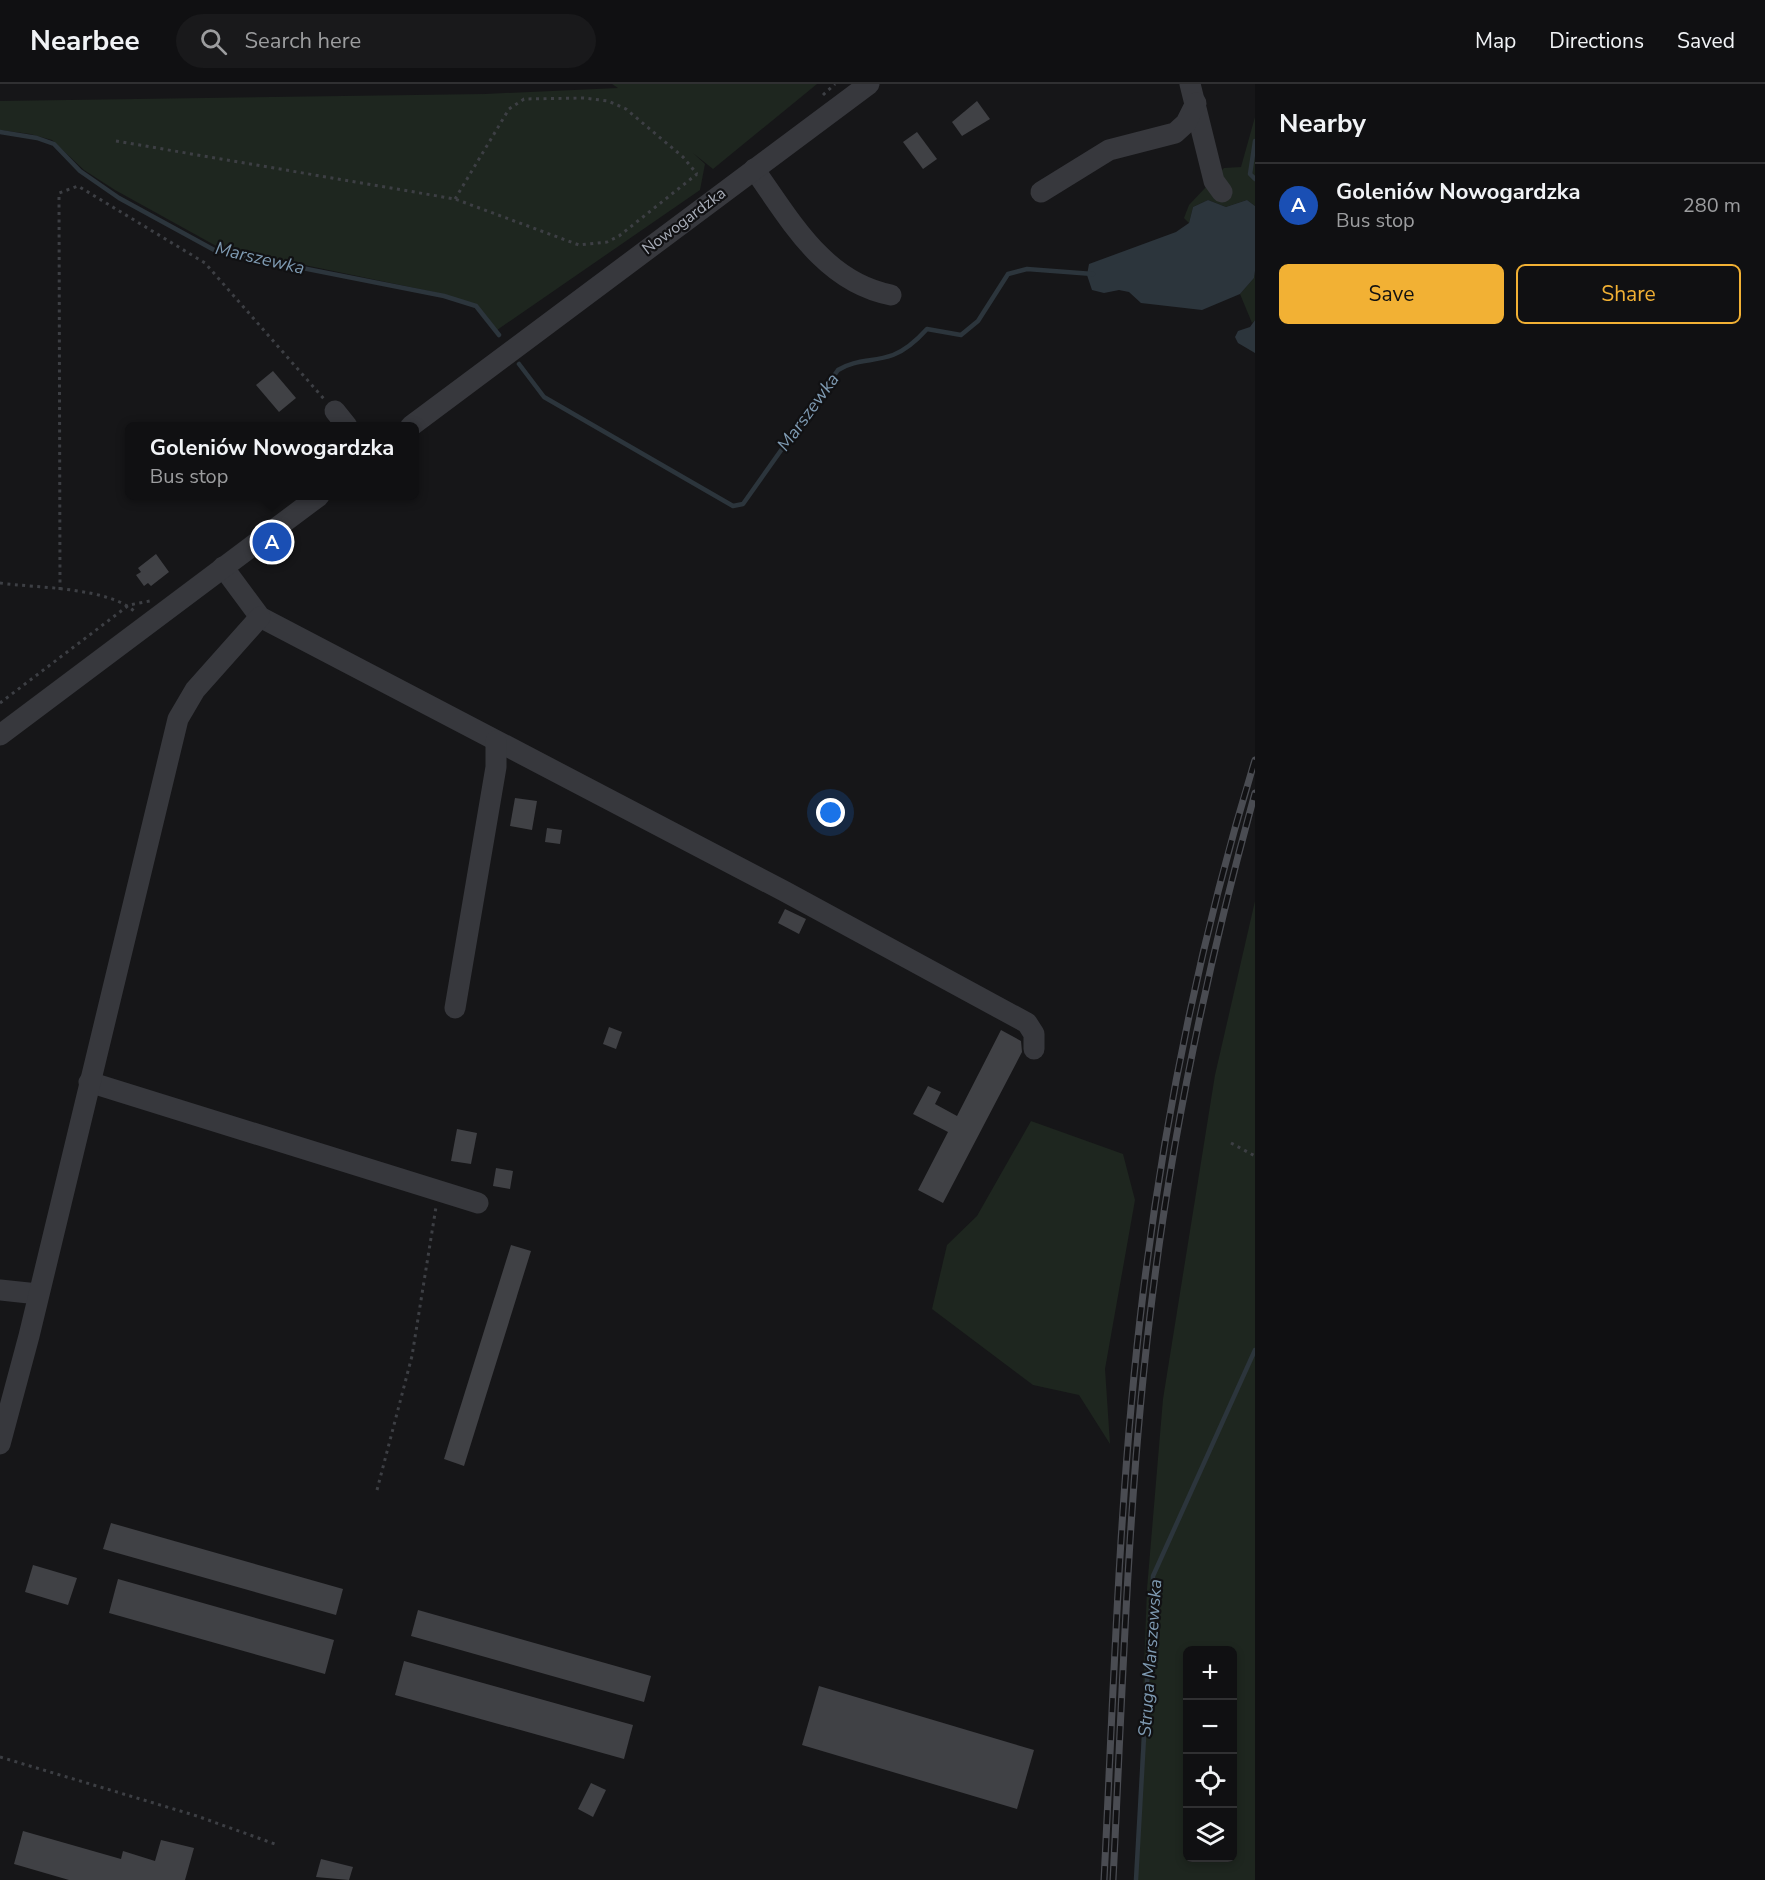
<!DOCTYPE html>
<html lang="en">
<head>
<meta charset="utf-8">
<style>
  :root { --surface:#101012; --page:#19191b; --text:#f1f3f6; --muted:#9c9d9f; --line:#303032; --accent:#f2b134 }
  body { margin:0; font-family:"Nunito Sans",sans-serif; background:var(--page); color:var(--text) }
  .controls { position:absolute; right:18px; bottom:18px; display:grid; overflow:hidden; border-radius:9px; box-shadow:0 3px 9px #0003 }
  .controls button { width:54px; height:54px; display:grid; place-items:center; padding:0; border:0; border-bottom:2px solid var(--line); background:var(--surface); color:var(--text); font:30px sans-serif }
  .you { position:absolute; left:831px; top:729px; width:21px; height:21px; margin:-15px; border:4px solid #fff; border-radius:50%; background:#1a73e8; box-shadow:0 0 0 9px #1a73e833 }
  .badge { display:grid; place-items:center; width:39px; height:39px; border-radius:50%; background:var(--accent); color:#fff; font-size:20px; font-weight:700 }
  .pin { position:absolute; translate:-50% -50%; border:3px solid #fff; box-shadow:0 2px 6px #0006 }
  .popup { position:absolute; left:125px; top:338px; width:294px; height:78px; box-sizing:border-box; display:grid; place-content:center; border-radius:9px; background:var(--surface); filter:drop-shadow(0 2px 4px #0005); font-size:20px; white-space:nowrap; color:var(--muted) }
  .popup b { font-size:22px; color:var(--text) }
  .popup::after { content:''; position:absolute; left:50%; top:100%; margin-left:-12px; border:12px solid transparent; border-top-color:var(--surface) }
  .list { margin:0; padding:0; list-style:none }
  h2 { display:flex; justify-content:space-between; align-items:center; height:78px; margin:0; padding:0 24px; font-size:26px }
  h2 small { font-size:20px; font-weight:400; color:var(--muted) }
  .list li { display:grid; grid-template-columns:39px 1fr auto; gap:18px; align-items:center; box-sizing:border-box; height:84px; padding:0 24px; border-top:2px solid var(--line) }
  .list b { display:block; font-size:22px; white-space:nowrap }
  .list p { margin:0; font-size:20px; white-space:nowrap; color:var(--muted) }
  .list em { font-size:20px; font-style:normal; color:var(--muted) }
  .actions { display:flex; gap:12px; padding:18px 24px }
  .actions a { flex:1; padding:14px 0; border:2px solid var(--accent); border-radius:9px; text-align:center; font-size:21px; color:var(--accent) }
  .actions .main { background:var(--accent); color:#111 }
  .icon { flex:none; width:33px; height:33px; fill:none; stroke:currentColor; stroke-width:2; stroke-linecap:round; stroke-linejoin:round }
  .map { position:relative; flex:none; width:1255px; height:1796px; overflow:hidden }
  header { display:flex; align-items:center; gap:36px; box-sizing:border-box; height:84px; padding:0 30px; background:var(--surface); border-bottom:2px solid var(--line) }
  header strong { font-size:28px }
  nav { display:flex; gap:33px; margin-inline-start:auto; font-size:21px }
  .search { width:420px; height:54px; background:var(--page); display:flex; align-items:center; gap:15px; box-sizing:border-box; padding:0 21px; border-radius:33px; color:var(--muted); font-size:22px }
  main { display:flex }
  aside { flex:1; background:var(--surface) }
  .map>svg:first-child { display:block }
  .green { fill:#1e261f; fill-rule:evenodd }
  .water { fill:#2c353c }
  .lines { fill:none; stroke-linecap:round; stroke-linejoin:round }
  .stream { stroke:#2c353c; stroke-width:4.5 }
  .building { fill:#404145 }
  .path { stroke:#3d3f44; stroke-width:3; stroke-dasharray:3 4.5; stroke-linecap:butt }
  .minor { stroke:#37383d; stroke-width:21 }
  .rail-casing { stroke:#4a4c52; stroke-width:7 }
  .rail { stroke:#111113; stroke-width:4.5; stroke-dasharray:14; stroke-linecap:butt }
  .labels { text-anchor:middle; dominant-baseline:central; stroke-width:4.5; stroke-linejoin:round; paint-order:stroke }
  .street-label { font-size:16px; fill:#a8adb8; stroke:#111113 }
  .water-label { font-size:18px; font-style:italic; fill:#7f9bb3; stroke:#111113 }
</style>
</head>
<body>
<header>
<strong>Nearbee</strong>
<div class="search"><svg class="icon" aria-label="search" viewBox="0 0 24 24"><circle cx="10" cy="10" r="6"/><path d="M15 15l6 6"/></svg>Search here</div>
<nav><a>Map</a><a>Directions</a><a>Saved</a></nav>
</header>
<main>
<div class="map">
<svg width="1255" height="1796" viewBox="0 0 1255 1796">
  <rect width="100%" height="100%" fill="#161618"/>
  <g class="green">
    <polygon points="612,0 817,0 713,85 693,69 705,80 700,106 497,246 476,220 434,208 218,163 115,106 84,86 52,56 30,50 0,46 0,17 485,10 618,4"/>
    <polygon points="1255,33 1255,122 1247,116 1226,123 1208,116 1193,123 1189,139 1184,134 1189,121 1224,84 1241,83"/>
    <polygon points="1255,187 1255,236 1252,239 1240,210 1254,194"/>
    <path d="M 1255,817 L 1255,1796 L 1136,1796 L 1147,1505 L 1163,1315 L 1215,991 ZM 1188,1566 L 1232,1566 L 1232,1774 L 1188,1774 Z"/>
    <polygon points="1031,1037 1123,1070 1135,1116 1105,1285 1110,1360 1079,1311 1033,1301 932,1225 947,1161 977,1132"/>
  </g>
  <g class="water">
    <polygon points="1208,116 1226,123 1247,116 1255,122 1255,187 1254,194 1240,210 1202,226 1141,219 1129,208 1119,206 1104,209 1092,206 1087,191 1089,180 1176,148 1189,139 1193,123"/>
    <polygon points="1255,236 1255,269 1238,259 1235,253 1238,247 1250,243"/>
  </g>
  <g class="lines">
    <g class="stream">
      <polyline points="0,48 37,54 54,60 80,87 119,114 216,167 444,212 476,222 499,251"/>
      <polyline points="1255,57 1250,90 1255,95"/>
      <path d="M 519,280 L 544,313 L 733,422 L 743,420 L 838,286 C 855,275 874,278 893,271 C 906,266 918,255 927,245 L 961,251 L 978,237 L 1008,190 L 1027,185 L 1093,190"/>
      <polyline points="1136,1796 1153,1492 1255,1266"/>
    </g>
  </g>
  <g class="building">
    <polygon points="977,17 990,35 962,52 952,38"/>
    <polygon points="917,48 937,75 923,85 903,58"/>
    <polygon points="273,287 296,314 279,328 256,301"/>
    <polygon points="156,470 169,488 151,502 148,499 144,502 136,491 141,488 138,484"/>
    <polygon points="515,714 537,717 532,746 510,742"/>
    <polygon points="547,744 562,746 560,760 545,758"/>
    <polygon points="785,825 806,835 799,850 778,839"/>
    <polygon points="609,943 622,948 616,965 603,960"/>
    <polygon points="1001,946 1021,957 1022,968 943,1119 918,1106 948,1048 913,1030 928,1002 941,1008 935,1020 957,1032"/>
    <polygon points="457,1045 477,1049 471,1080 451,1077"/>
    <polygon points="496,1084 513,1087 510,1105 493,1102"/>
    <polygon points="511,1161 531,1167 464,1382 444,1375"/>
    <polygon points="111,1439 343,1505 336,1531 103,1465"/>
    <polygon points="33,1481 77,1494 68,1521 25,1508"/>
    <polygon points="118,1495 334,1556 325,1590 109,1529"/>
    <polygon points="418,1526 651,1592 644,1618 411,1552"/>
    <polygon points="404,1577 633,1641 624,1675 395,1611"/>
    <polygon points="819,1602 1034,1666 1017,1725 802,1661"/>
    <polygon points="591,1699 606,1706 593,1733 578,1725"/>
    <polygon points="23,1747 121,1775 123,1767 155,1777 161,1756 194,1764 185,1796 69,1796 14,1780"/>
    <polygon points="321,1775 353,1783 349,1796 316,1793"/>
  </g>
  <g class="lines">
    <g class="path">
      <polyline points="823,11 835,0"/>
      <polyline points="116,57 455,115 579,161 607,158 619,152 697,90 702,91"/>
      <polyline points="455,115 509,25 524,15 584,14 608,17 626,25 683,73 697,90"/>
      <path d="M 0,499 C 36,504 111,503 136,529"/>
      <polyline points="60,506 59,109 78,102 205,179 324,315"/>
      <polyline points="0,619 129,521 150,517"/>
      <polyline points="1231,1059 1255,1072"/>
      <polyline points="377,1406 412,1272 436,1123"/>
      <polyline points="0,1673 197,1732 275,1760"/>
    </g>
    <g class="minor">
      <polyline points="1190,0 1214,97 1222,108"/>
      <path d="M 754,85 C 791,137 824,198 891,211"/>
      <polyline points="1041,108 1109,66 1175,49 1186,39 1196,19"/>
      <polyline points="335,327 347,342"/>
      <polyline points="411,342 869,0"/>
      <polyline points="223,483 260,533 784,807 1027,939 1034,950 1034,965"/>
      <polyline points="0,651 319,412"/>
      <polyline points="455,924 496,683 496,657"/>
      <polyline points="89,998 478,1119"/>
      <polyline points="0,1206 38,1210"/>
      <polyline points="0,1360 29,1252 178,635 195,606 260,533"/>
    </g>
    <g class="rail-casing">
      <g id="rail">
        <path d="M 1104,1796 C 1114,1601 1119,1405 1143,1210 C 1165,1030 1202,849 1255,676"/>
        <path d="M 1113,1796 C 1123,1600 1128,1402 1153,1207 C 1174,1039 1210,872 1255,709"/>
      </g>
    </g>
    <use href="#rail" class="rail"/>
  </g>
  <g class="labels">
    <g class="street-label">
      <text transform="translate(684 137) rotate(-37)">Nowogardzka</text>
    </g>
    <g class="water-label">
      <text transform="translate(260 174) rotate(13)">Marszewka</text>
      <text transform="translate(808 328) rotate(-54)">Marszewka</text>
      <text transform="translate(1150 1574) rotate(-86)">Struga Marszewska</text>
    </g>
  </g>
</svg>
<div class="controls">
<button>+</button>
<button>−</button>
<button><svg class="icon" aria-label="locate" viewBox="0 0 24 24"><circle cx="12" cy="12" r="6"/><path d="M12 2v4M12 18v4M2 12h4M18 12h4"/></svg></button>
<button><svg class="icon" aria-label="layers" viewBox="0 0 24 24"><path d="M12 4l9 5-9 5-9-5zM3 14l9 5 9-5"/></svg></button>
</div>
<div class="you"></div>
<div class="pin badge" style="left:272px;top:458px;background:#1a4fb4">A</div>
<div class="popup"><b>Goleniów Nowogardzka</b>Bus stop</div>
</div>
<aside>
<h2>Nearby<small></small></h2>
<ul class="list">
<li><span class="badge" style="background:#1a4fb4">A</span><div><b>Goleniów Nowogardzka</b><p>Bus stop</p></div><em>280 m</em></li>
</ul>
<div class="actions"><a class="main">Save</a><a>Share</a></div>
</aside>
</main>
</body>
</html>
